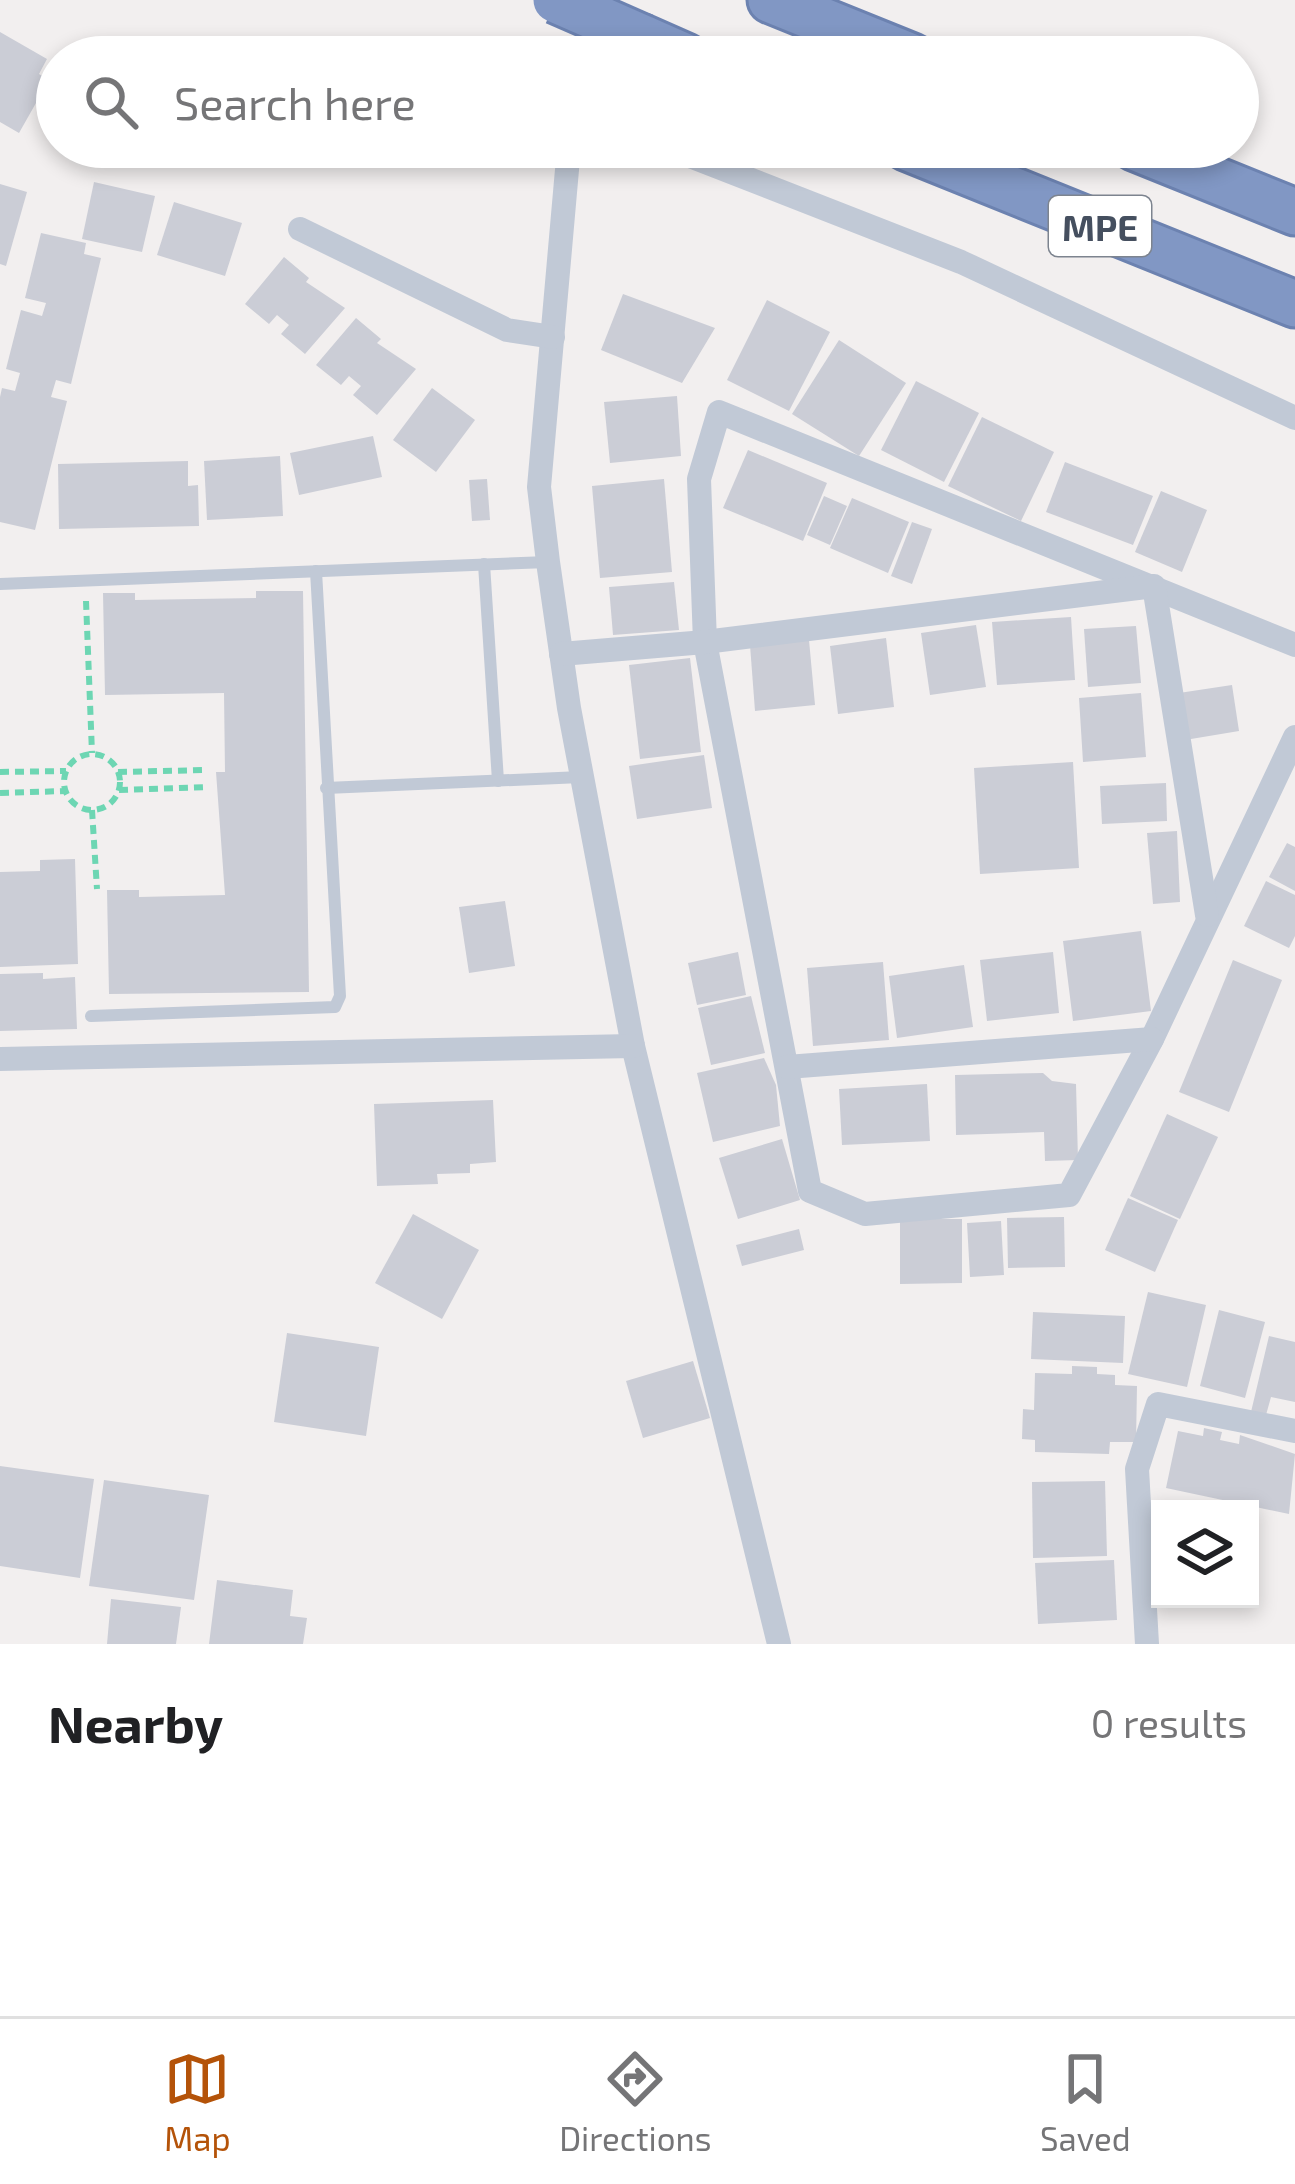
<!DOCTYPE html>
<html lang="en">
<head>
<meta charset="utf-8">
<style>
  :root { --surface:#fff; --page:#f6f6f6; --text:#202124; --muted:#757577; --line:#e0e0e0; --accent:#b45309 }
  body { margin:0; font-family:"Exo 2",sans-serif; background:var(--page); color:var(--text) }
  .controls { position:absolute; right:36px; bottom:36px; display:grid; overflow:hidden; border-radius:0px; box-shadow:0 6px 18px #0003 }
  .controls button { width:108px; height:108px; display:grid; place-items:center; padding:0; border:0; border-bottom:3px solid var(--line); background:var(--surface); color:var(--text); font:60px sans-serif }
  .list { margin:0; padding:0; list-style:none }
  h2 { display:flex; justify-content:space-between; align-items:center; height:156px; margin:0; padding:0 48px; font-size:51px }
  h2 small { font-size:39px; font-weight:400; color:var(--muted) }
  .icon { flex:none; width:66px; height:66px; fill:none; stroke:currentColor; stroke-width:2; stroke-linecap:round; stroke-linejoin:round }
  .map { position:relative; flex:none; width:1295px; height:1644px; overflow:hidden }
  .search { position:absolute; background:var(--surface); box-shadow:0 6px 18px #0003; left:36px; right:36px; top:36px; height:132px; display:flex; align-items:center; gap:30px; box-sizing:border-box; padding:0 42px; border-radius:66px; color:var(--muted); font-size:45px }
  .sheet { height:372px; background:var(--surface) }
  nav { display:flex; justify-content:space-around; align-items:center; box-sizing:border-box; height:168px; border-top:3px solid var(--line); background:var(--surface); font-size:33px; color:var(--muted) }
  nav a { display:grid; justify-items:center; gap:6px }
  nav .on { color:var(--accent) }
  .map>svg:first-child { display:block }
  .building { fill:#cbcdd6 }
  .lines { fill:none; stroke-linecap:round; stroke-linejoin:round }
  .motorway-casing { stroke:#6c82b0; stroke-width:51 }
  .path { stroke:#6dd6b3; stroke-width:6; stroke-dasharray:9 6; stroke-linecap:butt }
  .service { stroke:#c1c9d6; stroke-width:12 }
  .minor { stroke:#c1c9d6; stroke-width:24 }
  .motorway { stroke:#8197c4; stroke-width:45 }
  .motorway-bridge-casing { stroke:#6c82b0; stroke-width:51; stroke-linecap:butt }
  .motorway-bridge { stroke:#8197c4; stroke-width:45 }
  .labels { text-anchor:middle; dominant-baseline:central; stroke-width:12; stroke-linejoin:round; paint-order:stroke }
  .shield { fill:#fff; stroke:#7d848f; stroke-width:3 }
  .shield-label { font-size:36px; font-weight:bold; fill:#454f5f }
</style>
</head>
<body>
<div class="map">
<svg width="1295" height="1644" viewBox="0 0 1295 1644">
  <rect width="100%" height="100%" fill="#f2efef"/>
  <g class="building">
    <polygon points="0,32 47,59 39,74 49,80 19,133 0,122"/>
    <polygon points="94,182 155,196 142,252 82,239"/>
    <polygon points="0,184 27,192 6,266 0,264"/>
    <polygon points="174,202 242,223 225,276 157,255"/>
    <polygon points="41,233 86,243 84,254 101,258 71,384 56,380 51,397 67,401 35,530 0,522 0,397 2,388 15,391 20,373 6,369 21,310 42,316 46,303 25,298"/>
    <polygon points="284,257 309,278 306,282 345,308 305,354 281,334 289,325 277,315 269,324 245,304"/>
    <polygon points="623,294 715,328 682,383 601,350"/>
    <polygon points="767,300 830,332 789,411 727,380"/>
    <polygon points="356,318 381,339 377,343 416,369 377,415 353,395 361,386 349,376 341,385 316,365"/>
    <polygon points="839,340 906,383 859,456 792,414"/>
    <polygon points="916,381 979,413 944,482 881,450"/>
    <polygon points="432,388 475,420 436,472 393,440"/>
    <polygon points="677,396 681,456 610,463 604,402"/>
    <polygon points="982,417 1054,452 1021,521 948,486"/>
    <polygon points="373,436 382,477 299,495 290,453"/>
    <polygon points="748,450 827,483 803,541 723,508"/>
    <polygon points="280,456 283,516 207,520 204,461"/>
    <polygon points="188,461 188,486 198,485 199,526 59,529 58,464"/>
    <polygon points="1065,462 1153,496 1133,545 1046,512"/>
    <polygon points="487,479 490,520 472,521 469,480"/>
    <polygon points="664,479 672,572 600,578 592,486"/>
    <polygon points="1161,491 1207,510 1182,572 1135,552"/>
    <polygon points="824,496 847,506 830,545 807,535"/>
    <polygon points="852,498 909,522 888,573 830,548"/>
    <polygon points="912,522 932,529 912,584 891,576"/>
    <polygon points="674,582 679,630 613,635 609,587"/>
    <polygon points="256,591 303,591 309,992 109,994 107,890 139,890 139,897 225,895 216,772 225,772 224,693 105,695 103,593 135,593 135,600 256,598"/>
    <polygon points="1071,617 1075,680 997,685 992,622"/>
    <polygon points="976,625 986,687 930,695 921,633"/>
    <polygon points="1136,626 1141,683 1088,687 1084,629"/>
    <polygon points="886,638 894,707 838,714 830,646"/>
    <polygon points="809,640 815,705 755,711 750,645"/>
    <polygon points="690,658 701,752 640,759 629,665"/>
    <polygon points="1232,685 1239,731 1185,740 1179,693"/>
    <polygon points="1141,693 1146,757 1083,762 1079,698"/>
    <polygon points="704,755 712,808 637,819 629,766"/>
    <polygon points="1073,762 1079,868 980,874 974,768"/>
    <polygon points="1166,783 1167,821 1102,824 1100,786"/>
    <polygon points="1177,831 1180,902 1153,904 1147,833"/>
    <polygon points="1287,843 1295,847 1295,891 1269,877"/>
    <polygon points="75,859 78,964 0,967 0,872 40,871 40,860"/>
    <polygon points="1266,881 1295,895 1295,936 1289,948 1244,926"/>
    <polygon points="505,901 515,966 469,973 459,907"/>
    <polygon points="1141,931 1151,1011 1073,1021 1063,941"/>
    <polygon points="738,952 746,995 697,1005 688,963"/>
    <polygon points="1053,952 1059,1013 987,1021 980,960"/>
    <polygon points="1233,960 1282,980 1229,1112 1179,1092"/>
    <polygon points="883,962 889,1040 813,1046 807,968"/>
    <polygon points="964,965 973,1027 897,1038 889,976"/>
    <polygon points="43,973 43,979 75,977 77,1029 0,1031 0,974"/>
    <polygon points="751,996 765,1053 711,1065 698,1008"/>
    <polygon points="764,1058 776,1085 780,1126 713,1142 697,1073"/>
    <polygon points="1043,1073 1052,1081 1076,1084 1078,1160 1045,1161 1044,1132 956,1135 955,1075"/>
    <polygon points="927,1084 930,1141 842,1145 839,1089"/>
    <polygon points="493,1100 496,1162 470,1164 470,1173 437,1174 438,1184 377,1186 374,1104"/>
    <polygon points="1167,1114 1218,1137 1180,1219 1130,1196"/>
    <polygon points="782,1139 800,1200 738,1219 719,1158"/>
    <polygon points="1128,1198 1178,1220 1155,1272 1105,1250"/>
    <polygon points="413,1214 479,1250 442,1319 375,1283"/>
    <polygon points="1064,1217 1065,1267 1008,1268 1007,1218"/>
    <polygon points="900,1219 962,1219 962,1283 900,1284"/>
    <polygon points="1001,1221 1004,1275 970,1277 967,1223"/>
    <polygon points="799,1229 804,1250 742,1266 736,1245"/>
    <polygon points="1148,1292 1206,1305 1187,1387 1128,1374"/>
    <polygon points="1219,1310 1265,1322 1245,1398 1200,1386"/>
    <polygon points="1033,1312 1125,1316 1123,1363 1031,1359"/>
    <polygon points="287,1333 379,1347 366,1436 274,1422"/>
    <polygon points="1269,1336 1295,1342 1295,1402 1271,1397 1266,1415 1251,1412"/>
    <polygon points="693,1361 710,1418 643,1438 626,1381"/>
    <polygon points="1072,1366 1097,1367 1097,1374 1115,1375 1115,1385 1137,1386 1136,1442 1110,1442 1109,1454 1035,1452 1035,1440 1022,1439 1023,1409 1034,1410 1035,1373 1072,1374"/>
    <polygon points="1204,1428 1222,1432 1220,1440 1239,1444 1240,1435 1295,1454 1289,1514 1166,1488 1178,1431 1203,1436"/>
    <polygon points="0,1466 94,1479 80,1578 0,1566"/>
    <polygon points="104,1480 209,1495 194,1600 89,1586"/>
    <polygon points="1105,1481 1107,1556 1033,1558 1032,1482"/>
    <polygon points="1114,1560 1117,1620 1038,1624 1035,1563"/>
    <polygon points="217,1580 293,1590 290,1616 307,1618 303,1644 209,1644"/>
    <polygon points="111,1599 181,1607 176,1644 107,1644"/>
  </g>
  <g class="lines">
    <g class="motorway-casing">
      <g id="motorway">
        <polyline points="771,0 912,57"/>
        <polyline points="643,38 686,57"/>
        <polyline points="906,147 1295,304"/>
        <polyline points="1134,147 1295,212"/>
      </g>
    </g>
    <g class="path">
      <polyline points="86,601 92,753"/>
      <circle cx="92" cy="782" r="28"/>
      <polyline points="0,772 66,771"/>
      <polyline points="118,772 206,770"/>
      <polyline points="119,790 207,787"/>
      <polyline points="0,793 66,791"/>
      <polyline points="92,810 97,889"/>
    </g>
    <g class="service">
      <polyline points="484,564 498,781"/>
      <polyline points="0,584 548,562"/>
      <polyline points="326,788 581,777"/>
      <polyline points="91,1016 335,1007 340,996 316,571"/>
    </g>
    <g class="minor">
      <polyline points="583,57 597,7"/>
      <polyline points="569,147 539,487 548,562 569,708 633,1046 779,1644"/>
      <polyline points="667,147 961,262 1295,418"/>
      <polyline points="300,229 507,330 553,337"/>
      <polyline points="1295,645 719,412 699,479 705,642 810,1191 865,1214 1069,1195 1152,1039 1295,737"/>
      <polyline points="561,654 705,642 1154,586 1207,915"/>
      <polyline points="0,1059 633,1046"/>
      <polyline points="787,1067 1152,1039"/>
      <polyline points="1147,1644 1137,1469 1158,1404 1295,1431"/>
    </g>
    <use href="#motorway" class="motorway"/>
    <g class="motorway-bridge-casing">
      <polyline id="motorway-bridge" points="556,0 643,38"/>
    </g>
    <use href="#motorway-bridge" class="motorway-bridge"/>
  </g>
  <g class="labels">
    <rect class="shield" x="1049" y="196" width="102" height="60" rx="9"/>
    <g class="shield-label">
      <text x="1100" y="226">MPE</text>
    </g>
  </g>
</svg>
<div class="controls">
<button><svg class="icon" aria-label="layers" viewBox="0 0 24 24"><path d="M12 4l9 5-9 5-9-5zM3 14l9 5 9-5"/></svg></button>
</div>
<div class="search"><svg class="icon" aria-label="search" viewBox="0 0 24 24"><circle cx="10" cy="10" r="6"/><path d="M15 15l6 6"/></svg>Search here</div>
</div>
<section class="sheet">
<h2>Nearby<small>0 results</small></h2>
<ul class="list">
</ul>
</section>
<nav>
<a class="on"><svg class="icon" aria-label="map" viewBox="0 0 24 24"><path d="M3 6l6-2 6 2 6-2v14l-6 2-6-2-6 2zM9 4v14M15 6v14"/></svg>Map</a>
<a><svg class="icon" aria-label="directions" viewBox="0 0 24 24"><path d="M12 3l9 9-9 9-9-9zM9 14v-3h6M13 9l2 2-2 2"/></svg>Directions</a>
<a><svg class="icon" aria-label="saved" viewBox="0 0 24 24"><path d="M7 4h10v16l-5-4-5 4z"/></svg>Saved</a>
</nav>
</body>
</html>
